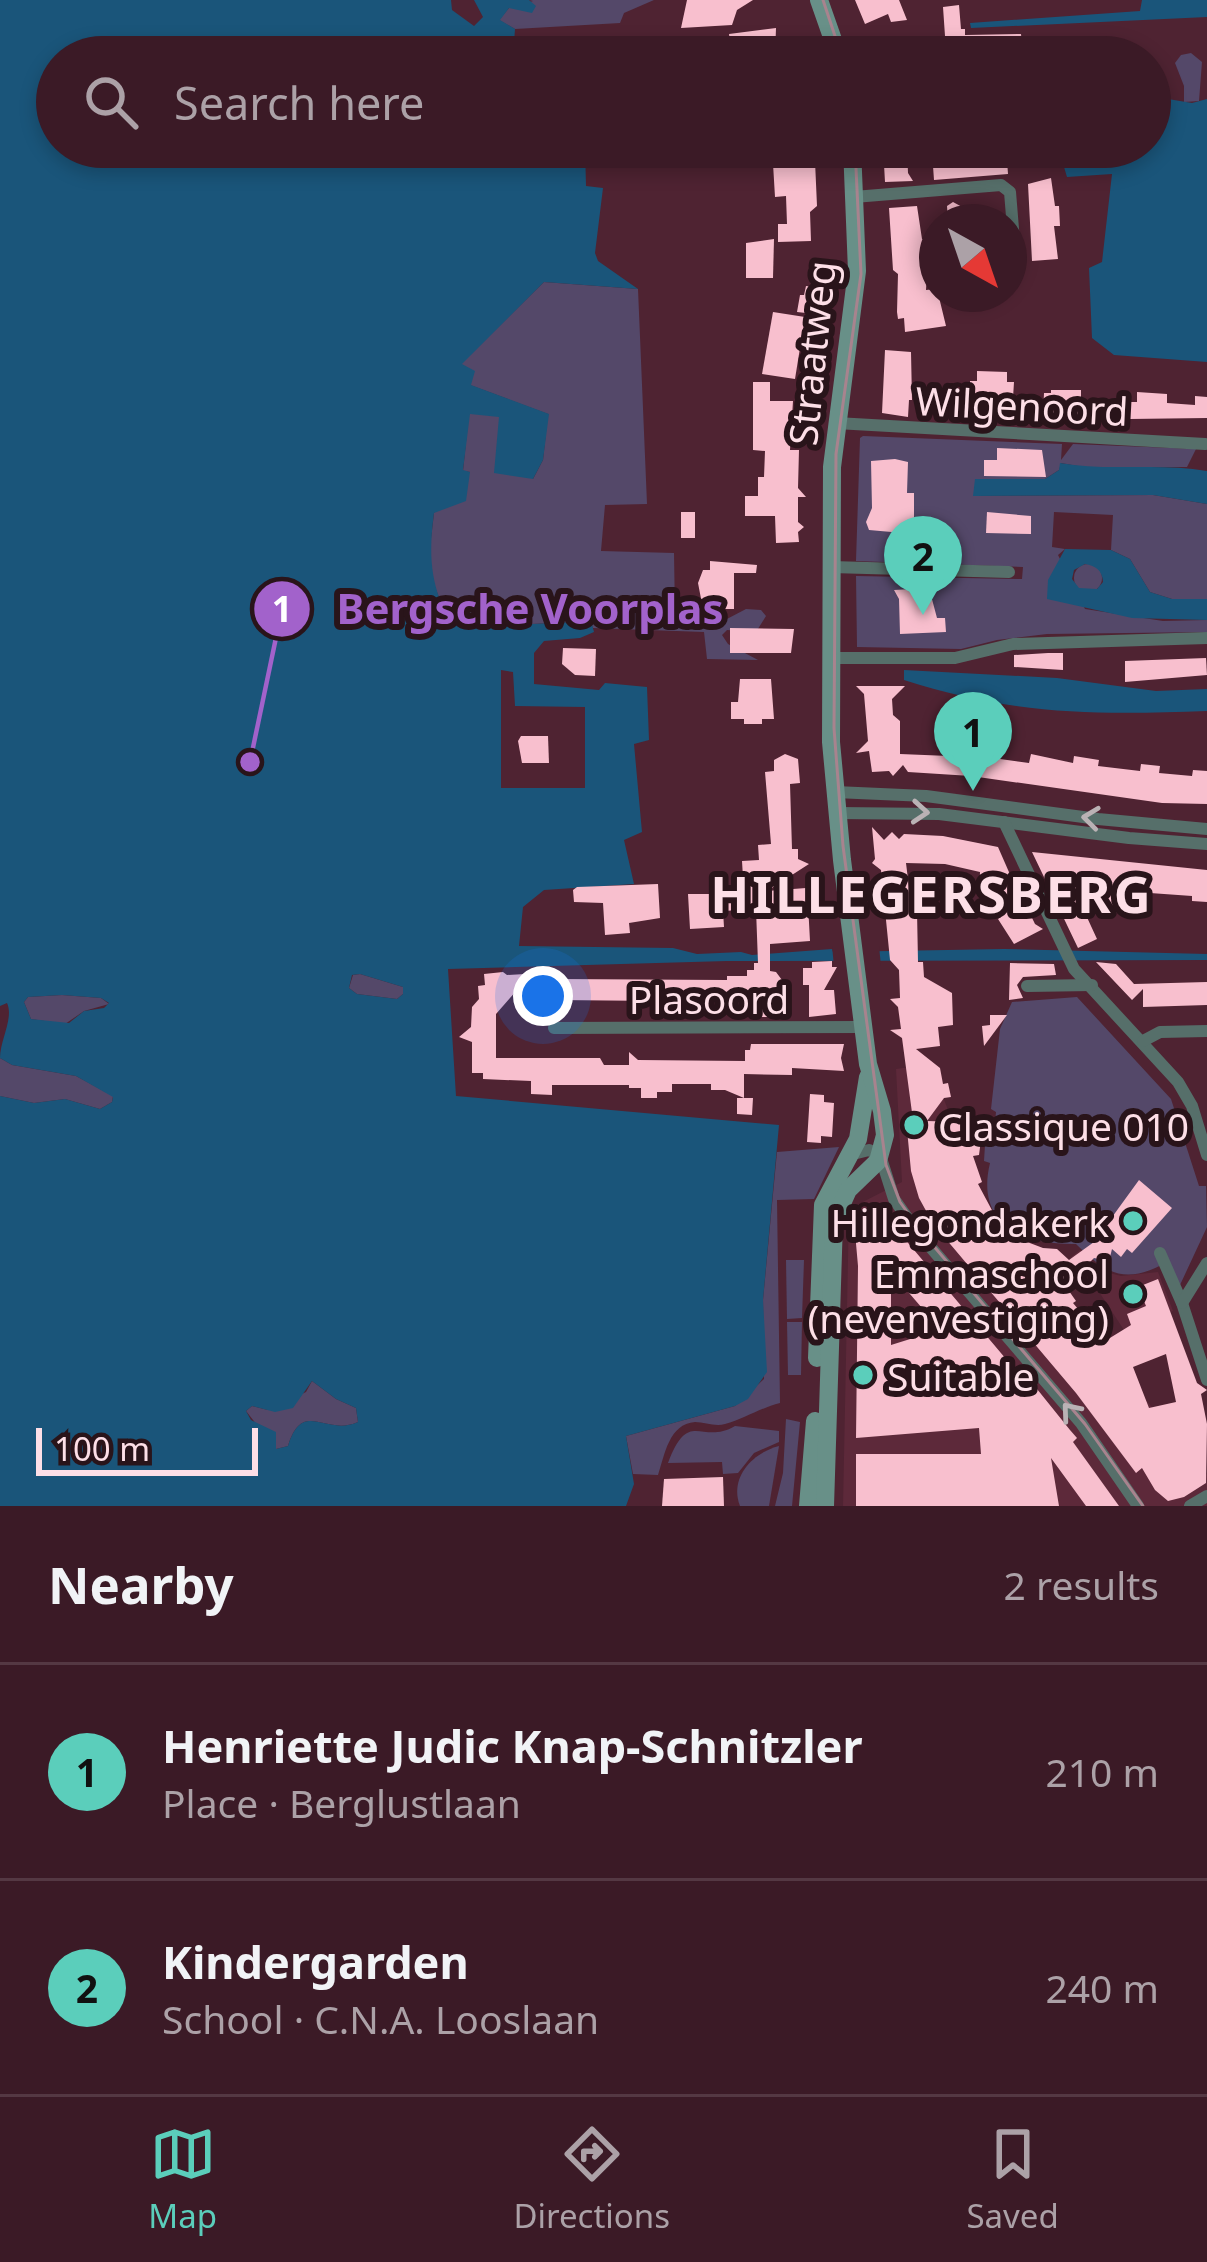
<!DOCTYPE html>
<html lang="en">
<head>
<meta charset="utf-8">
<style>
  :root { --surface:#3b1a26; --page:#42232e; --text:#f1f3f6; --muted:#aca1a7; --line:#543843; --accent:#5bcebb }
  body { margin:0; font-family:"Noto Sans",sans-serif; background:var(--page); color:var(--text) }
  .compass { position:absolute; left:919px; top:204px; width:108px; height:108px; border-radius:50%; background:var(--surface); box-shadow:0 6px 18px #0003; rotate:140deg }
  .scale { position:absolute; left:36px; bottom:30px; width:222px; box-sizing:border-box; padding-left:12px; border:6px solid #fddfe7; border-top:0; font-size:33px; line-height:42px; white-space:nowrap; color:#fddfe7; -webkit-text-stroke:9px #29141a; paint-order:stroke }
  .you { position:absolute; left:543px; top:996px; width:42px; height:42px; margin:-30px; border:9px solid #fff; border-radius:50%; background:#1a73e8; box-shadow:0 0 0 18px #1a73e833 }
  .badge { display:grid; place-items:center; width:78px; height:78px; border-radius:50%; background:var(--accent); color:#111; font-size:39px; font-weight:700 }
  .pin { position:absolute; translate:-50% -99px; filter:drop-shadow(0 3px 6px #0008) }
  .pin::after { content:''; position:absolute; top:63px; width:42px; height:36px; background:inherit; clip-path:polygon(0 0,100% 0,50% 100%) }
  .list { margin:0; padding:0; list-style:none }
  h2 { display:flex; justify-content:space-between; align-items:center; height:156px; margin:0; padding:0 48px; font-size:51px }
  h2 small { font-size:39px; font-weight:400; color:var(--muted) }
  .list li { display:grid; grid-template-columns:78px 1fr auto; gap:36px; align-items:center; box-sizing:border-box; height:216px; padding:0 48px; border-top:3px solid var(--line) }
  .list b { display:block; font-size:45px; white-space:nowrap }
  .list p { margin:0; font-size:39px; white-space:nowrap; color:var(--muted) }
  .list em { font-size:39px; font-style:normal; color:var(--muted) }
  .icon { flex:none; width:66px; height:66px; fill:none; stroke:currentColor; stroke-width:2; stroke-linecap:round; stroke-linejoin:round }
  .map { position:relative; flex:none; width:1207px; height:1506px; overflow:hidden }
  .search { position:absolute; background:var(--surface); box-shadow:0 6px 18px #0003; left:36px; right:36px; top:36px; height:132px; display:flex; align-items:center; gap:30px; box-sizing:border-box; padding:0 42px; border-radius:66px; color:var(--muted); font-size:45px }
  .sheet { height:588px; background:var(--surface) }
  nav { display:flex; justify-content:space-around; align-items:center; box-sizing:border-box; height:168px; border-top:3px solid var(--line); background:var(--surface); font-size:33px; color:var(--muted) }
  nav a { display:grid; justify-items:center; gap:6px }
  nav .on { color:var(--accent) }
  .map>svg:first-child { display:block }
  .built { fill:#5d293a }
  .green { fill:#544869 }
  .water { fill:#1a557a; fill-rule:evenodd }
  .pier { fill:#4f2332 }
  .building { fill:#f8bfce; fill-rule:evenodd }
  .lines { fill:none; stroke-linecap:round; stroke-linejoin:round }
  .street { stroke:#566f6a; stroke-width:12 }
  .secondary { stroke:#689088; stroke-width:18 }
  .tram { stroke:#a8838e; stroke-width:3 }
  .oneway { stroke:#bab2b5 }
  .poi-dot { fill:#5bcebb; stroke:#29141a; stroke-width:4.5 }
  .labels { text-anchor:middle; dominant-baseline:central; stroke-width:12; stroke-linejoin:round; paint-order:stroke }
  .street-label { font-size:39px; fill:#fddfe7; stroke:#29141a }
  .poi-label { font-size:39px; fill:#fddfe7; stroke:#29141a; text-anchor:start }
  .district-label { font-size:51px; font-weight:bold; letter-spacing:3px; fill:#fddfe7; stroke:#29141a }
  .leader { fill:none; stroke:#a262cb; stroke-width:4.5 }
  .callout-dot { fill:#a262cb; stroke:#29141a; stroke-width:4.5 }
  .mark-label { font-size:36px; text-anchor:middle; font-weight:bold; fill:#fff }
  .callout-label { font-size:42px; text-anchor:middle; font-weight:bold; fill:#a262cb; stroke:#29141a; stroke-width:12; stroke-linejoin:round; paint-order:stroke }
</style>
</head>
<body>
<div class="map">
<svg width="1207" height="1506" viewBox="0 0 1207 1506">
  <rect width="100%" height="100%" fill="#4f2332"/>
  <g class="built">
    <polygon points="931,1064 1002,1257 1098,1341 1207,1475 1207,1506 843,1506 849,1209 902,1182 896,1069"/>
    <polygon points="1080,1250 1102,1271 1121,1276 1158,1272 1173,1311 1124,1330 1090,1278 1070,1258"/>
  </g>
  <g class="green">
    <polygon points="529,0 654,0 624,13 620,23 515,29 499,20 509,8 533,1"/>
    <polygon points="1191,53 1202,62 1199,101 1184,102 1184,86 1175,63 1181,55"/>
    <polygon points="544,282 638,289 647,504 605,505 601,551 674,553 675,614 725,620 746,609 761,610 766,616 756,632 727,630 722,635 728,644 758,660 707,659 704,632 593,628 590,621 474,627 440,600 432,579 430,547 434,513 470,472 463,471 469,413 499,416 533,479 543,460 548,414 470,385 461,364"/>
    <polygon points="863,436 1062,444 1061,460 1073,444 1196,449 1187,467 1083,467 1061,463 1059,470 1045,479 976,480 974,496 1153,495 1207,504 1207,599 1172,599 1150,592 1130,559 1111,550 1113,515 1054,512 1052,547 1065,549 1058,555 1085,609 1163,621 1207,620 1207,632 1047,634 997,640 961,649 857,647 856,576 1022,579 1023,567 856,561 860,438"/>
    <circle cx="1088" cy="578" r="14"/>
    <polygon points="360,974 403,987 403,994 397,999 357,994 349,988 353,975"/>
    <polygon points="62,995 101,998 109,1004 84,1011 65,1024 31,1019 24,1002 28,997"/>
    <path d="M 1077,997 L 1171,1099 L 1199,1186 L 1206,1186 L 1207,1227 L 1180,1285 L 1167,1262 C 1126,1285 1107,1275 1076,1244 C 1023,1245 975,1225 990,1163 L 984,1161 L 985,1145 L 993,1145 L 996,1112 L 991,1109 L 1000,1029 L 1012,1002 Z"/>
    <polygon points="0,1058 12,1065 76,1076 113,1096 112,1102 100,1109 65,1099 34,1103 0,1096"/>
    <path d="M 839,1147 L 814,1199 L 777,1200 L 780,1403 C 760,1408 744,1419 725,1424 C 715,1427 705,1422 695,1422 C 669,1424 665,1454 658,1475 L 633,1474 L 626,1436 L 735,1406 L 764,1379 L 763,1300 L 777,1152 Z"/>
    <polygon points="786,1260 804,1260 802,1318 787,1319"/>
    <polygon points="787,1322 802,1322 801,1375 788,1375"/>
    <path d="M 312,1381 L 336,1399 L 356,1408 L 358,1422 C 325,1437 303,1398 288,1446 L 276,1449 L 246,1411 L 252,1406 L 268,1410 L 306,1392 Z"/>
    <polygon points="786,1419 800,1422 792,1506 775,1506 783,1473"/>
    <path d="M 735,1426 L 779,1431 L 779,1442 L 754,1453 L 738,1473 L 723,1474 L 722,1462 L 668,1463 C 689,1407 701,1446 735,1426 Z"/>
    <path d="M 779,1446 L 769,1506 L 740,1506 C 729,1478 752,1453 779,1446 Z"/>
  </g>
  <g class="water">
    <path d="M 0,0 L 451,0 L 452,10 L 474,26 L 483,17 L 474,0 L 529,0 L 536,6 L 532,13 L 509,8 L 500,20 L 515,29 L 514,43 L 715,37 L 715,50 L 581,57 L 57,57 L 57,147 L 585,147 L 586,186 L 603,188 L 595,253 L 598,261 L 638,289 L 544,282 L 462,364 L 475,371 L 471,385 L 549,414 L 543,460 L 533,479 L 494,473 L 499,417 L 470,414 L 463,470 L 470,472 L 466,501 L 434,513 C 430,544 429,570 440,600 L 462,602 L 474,627 L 591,621 L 594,632 L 580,638 L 544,641 L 534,653 L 534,684 L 599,690 L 605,683 L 647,687 L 649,740 L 634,744 L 642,832 L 624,840 L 634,884 L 544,890 L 523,907 L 519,946 L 673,948 L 697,954 L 741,952 L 752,955 L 832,949 L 833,952 L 1004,949 L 1207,954 L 1207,960 L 727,961 L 448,969 L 456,1096 L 779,1125 L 763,1300 L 767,1372 L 748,1399 L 735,1406 L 626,1436 L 634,1484 L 626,1506 L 0,1506 L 0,1096 L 34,1103 L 65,1099 L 100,1109 L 112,1102 L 113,1097 L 76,1076 L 12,1065 L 0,1058 C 0,1040 14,1018 7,1003 L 0,1006 ZM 501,670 L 513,672 L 515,706 L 585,707 L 585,788 L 501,788 ZM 360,974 L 403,987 L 403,994 L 397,999 L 357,994 L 349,988 L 352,975 ZM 62,995 L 101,998 L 109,1003 L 104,1008 L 84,1011 L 69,1023 L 31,1019 L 24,1002 L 28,997 ZM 312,1381 L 336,1399 L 356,1408 L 358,1422 C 325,1437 303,1398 288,1446 L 276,1449 L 276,1432 L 251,1420 L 246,1411 L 252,1406 L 275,1412 L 293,1408 Z"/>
    <polygon points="1142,0 1207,0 1207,17 971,28 970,23 1140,11"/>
    <polygon points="1150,96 1192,103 1207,99 1207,362 1114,355 1092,338 1089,268 1102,262 1112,174 1067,177 1058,147 1150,147"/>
    <path d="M 1060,463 C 1108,472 1158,462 1207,471 L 1207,504 L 1153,495 L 973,496 L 975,479 L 1045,479 L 1059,470 Z"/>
    <path d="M 1065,549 L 1111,550 L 1130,559 L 1150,592 L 1172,599 L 1207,599 L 1207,620 L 1132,618 L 1047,599 L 1048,580 ZM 1085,564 C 1096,566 1102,570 1103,582 L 1097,589 L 1079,588 L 1072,579 L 1074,570 Z"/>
    <path d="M 904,670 L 1057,678 L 1156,691 L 1207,689 L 1207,711 C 1093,715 1014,715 904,680 Z"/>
  </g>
  <polygon class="pier" points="832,946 879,946 881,966 834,966"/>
  <g class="building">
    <polygon points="687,0 753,0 737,10 732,25 681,28"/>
    <polygon points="855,0 899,0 907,20 891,22 888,14 865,24"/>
    <polygon points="959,5 961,29 965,29 965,35 1021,34 1022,45 936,48 936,36 945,36 943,7"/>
    <polygon points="776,28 775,57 744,57 744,52 731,50 729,34"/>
    <polygon points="772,147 799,147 801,162 815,161 817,206 810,212 811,241 778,242 778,224 787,224 786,196 775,197"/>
    <polygon points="883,147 907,147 908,173 913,181 885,182"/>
    <polygon points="1007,160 1008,174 934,180 933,166 957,164 958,168"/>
    <polygon points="1051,178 1055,206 1059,206 1060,226 1054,226 1058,259 1032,261 1028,184"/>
    <polygon points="953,202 964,208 965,222 948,222 947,206"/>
    <polygon points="917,206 922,239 937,238 937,253 928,254 926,290 937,289 946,326 905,332 904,318 898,319 897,312 898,274 893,270 889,208"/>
    <polygon points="774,239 773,278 746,278 746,243"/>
    <polygon points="806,286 827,289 824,315 797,312 800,295 804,295"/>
    <polygon points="773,312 805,317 795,379 762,374"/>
    <polygon points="885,350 911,352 912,400 909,400 908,417 882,413"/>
    <polygon points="977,371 1007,372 1007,382 1014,382 1013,398 970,398 970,381 977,381"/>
    <polygon points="753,382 770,382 770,401 793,401 790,450 799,450 798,488 806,497 798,497 798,522 804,527 798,532 799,542 776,543 775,516 745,516 745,496 758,496 758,477 764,477 765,451 753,450"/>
    <polygon points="1051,390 1081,390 1081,400 1087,400 1087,417 1043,416 1044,393 1051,393"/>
    <polygon points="1137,392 1167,394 1167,403 1195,405 1195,396 1207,397 1207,418 1129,419 1130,402 1137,402"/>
    <polygon points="997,448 1042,450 1046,477 984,476 984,460 997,460"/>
    <polygon points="895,459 908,462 907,493 914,493 914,534 869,530 866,522 872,508 871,461"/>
    <rect x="681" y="512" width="14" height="26"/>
    <polygon points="987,512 1031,516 1031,534 986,533"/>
    <polygon points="710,561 757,565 756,573 734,573 734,609 703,609 698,583 703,570 710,570"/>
    <polygon points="929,588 937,618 945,618 946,632 900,634 899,599 894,590"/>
    <polygon points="730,628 794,629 791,653 730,653"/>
    <polygon points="563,648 596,649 595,676 575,675 562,664"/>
    <polygon points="1048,653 1063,653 1063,670 1014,667 1014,655"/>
    <polygon points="1206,658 1207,675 1125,682 1125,661"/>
    <polygon points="740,679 771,679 774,719 762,719 762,724 744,724 744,719 731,719 731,702 738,702"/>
    <polygon points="856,686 905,686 892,699 893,715 900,721 900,754 949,756 950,752 1029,763 1031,754 1073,763 1074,756 1099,760 1098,766 1140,771 1141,764 1160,766 1159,773 1192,776 1193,770 1207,771 1207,804 1162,803 971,776 908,772 903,765 893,776 889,771 872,772 869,751 856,753 868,741 864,694"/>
    <polygon points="521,736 548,736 549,763 522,763 518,741"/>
    <polygon points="785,754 798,759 800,783 790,784 792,849 798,849 798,859 809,864 767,891 806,888 812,890 812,904 808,904 810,941 770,944 770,971 776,972 785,984 780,1017 760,1017 760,1002 556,1000 556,979 727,980 727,976 747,976 747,970 754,970 754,963 758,963 756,909 723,911 724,927 690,929 688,894 744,894 742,861 759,860 758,845 771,844 765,772 774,771 774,760"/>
    <path d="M 872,827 L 884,840 L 892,832 L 899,839 L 904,834 L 943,836 L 998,847 L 1012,879 L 1018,877 L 1017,887 L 1035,924 L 1043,929 L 1014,944 L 998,919 L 1001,917 L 989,891 L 979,896 L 980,872 L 945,864 L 906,863 L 912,912 L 917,911 L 918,962 L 923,962 L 924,977 L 952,993 L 953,1025 L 938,1027 L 940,1046 L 916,1049 L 940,1068 L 943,1084 L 948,1083 L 951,1097 L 944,1098 L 927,1121 L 994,1123 L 992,1141 L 981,1140 L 979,1155 L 973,1156 L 982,1182 L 978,1184 L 994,1214 L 991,1216 L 1009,1235 L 1043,1248 L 1057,1249 L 1069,1260 L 1094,1242 L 1139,1180 L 1172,1208 L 1132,1253 L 1127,1249 L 1121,1257 L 1112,1249 L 1109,1261 L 1094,1258 L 1080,1272 L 1085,1278 L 1069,1291 L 1076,1301 L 1073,1303 L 1105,1341 L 1131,1325 L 1127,1314 L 1146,1306 L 1138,1287 L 1158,1279 L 1197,1383 L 1207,1390 L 1201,1394 L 1207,1424 L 1206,1483 L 1184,1497 L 1168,1501 L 1155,1490 L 1142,1468 L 1136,1473 L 1076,1393 L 940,1232 L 961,1214 L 930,1218 L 919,1198 L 911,1171 L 906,1119 L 913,1120 L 902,1038 L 890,1030 L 901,1029 L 898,1007 L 890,999 L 900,998 L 899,970 L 890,960 L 881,870 L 872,863 L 875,859 ZM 1166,1354 L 1176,1402 L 1149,1408 L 1133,1367 Z"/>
    <polygon points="1032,852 1207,870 1207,902 1192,901 1192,896 1136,892 1134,912 1085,913 1097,939 1078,948"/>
    <polygon points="658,884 660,918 629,923 630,933 605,935 603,903 574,902 573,890 577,887"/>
    <polygon points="832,961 832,967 837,967 824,990 834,990 836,1014 809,1017 809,985 803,985 803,968 812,968 812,962"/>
    <polygon points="1096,962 1116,964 1134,984 1207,982 1207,1005 1143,1007 1143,989 1132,1000"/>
    <polygon points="1010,963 1054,964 1056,975 1023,977 1017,985 1023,998 1009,1000"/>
    <polygon points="503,972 507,975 560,972 537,1003 527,1001 525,981 496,1014 496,1058 600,1058 604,1065 629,1065 629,1052 638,1060 745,1061 745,1050 750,1050 751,1044 844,1044 841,1058 844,1071 792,1068 792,1075 744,1074 744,1098 753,1098 752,1115 737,1114 737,1098 744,1098 725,1090 711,1090 711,1084 672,1084 672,1092 657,1092 657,1098 641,1098 641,1088 629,1088 629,1085 552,1085 552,1095 531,1094 531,1081 483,1079 483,1073 472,1073 472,1042 459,1037 471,1027 472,1007 479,999 478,986 485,985 484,974"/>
    <polygon points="990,1015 1007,1015 984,1046 982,1026 990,1025"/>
    <polygon points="810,1094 824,1095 824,1102 834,1103 832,1137 821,1136 821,1143 807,1142"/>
    <path d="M 882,1212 L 1033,1391 L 1037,1389 L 1070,1430 L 1077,1438 L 1073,1442 L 1119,1506 L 1086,1506 L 1051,1458 L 1059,1506 L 856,1506 L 856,1454 L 981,1454 L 979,1428 L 856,1438 L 858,1266 L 854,1221 ZM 891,1272 L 922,1308 L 923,1335 L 891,1345 Z"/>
    <polygon points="723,1477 724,1506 662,1506 664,1479"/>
  </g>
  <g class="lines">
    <g class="street">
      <polyline points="854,197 1001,185 1010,192 1014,241"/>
      <polyline points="836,423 1205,444"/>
      <polyline points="831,567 1009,572"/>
      <polyline points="831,658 955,658 1013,644 1207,638"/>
      <polyline points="835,792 926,796 1098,819 1207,829"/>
      <polyline points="837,813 939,814 1129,838 1207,844"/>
      <polyline points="1004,822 1074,969 1178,1082 1192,1106 1207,1155"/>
      <polyline points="1027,986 1092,985"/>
      <polyline points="554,1028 864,1027"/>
      <polyline points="1143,1041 1160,1032 1207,1031"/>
      <polyline points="849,1155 869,1150 880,1155 894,1199 915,1229 1081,1423 1138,1506"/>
      <polyline points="1160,1253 1182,1303 1207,1380"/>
      <polyline points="1182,1303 1207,1263"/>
      <polyline points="1190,1506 1207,1496"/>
    </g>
    <g class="secondary">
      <polyline points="819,0 839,57"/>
      <polyline points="817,1358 823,1205 858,1139 868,1077"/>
      <polyline points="808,1506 815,1421"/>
      <polyline points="825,1506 834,1221 848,1190 878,1161 885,1135 882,1111 868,1064 842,860 831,742 832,467 857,271 852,147"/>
    </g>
    <g class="tram">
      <polyline points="823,0 842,57"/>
      <polyline points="855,147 861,274 836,454 834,728 843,846 886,1165 900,1202 920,1230 1085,1424 1143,1506"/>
    </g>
  </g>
  <defs><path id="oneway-chevron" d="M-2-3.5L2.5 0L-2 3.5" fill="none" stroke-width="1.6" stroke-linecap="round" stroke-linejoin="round" transform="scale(3)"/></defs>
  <g class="oneway">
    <use href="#oneway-chevron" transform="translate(920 812) rotate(4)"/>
    <use href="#oneway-chevron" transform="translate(1091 818) rotate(-173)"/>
    <use href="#oneway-chevron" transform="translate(1070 1411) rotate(-130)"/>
  </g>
  <g class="poi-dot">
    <circle cx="914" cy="1125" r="12"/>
    <circle cx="1133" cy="1221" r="12"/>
    <circle cx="1133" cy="1294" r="12"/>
    <circle cx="863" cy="1375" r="12"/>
  </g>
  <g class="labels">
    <g class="street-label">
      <text transform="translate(811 353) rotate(-84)">Straatweg</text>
      <text transform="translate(1022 405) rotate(3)">Wilgenoord</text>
      <text x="709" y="998">Plasoord</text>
    </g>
    <g class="poi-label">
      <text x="938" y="1125">Classique 010</text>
      <text x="1109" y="1221" text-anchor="end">Hillegondakerk</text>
      <text x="1109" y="1272" text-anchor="end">Emmaschool<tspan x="1109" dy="45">(nevenvestiging)</tspan></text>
      <text x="887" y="1375">Suitable</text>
    </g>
    <g class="district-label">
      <text x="932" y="893">HILLEGERSBERG</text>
    </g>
  </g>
  <path class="leader" d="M250 762L282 609"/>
  <g class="callout-dot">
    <circle cx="250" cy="762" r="12"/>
    <circle cx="282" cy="609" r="30"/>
  </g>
  <g class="mark-label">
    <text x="282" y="622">1</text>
  </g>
  <g class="callout-label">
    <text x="530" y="624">Bergsche Voorplas</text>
  </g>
</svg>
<svg class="compass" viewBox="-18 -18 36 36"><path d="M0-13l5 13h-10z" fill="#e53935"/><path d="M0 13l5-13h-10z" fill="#aca1a7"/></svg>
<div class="scale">100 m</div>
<div class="you"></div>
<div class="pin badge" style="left:973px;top:791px">1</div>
<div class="pin badge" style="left:923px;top:615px">2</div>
<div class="search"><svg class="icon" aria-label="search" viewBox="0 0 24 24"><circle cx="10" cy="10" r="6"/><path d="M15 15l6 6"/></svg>Search here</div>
</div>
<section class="sheet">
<h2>Nearby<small>2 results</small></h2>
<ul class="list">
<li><span class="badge">1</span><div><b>Henriette Judic Knap-Schnitzler</b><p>Place · Berglustlaan</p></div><em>210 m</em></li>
<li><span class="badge">2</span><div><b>Kindergarden</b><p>School · C.N.A. Looslaan</p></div><em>240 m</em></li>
</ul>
</section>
<nav>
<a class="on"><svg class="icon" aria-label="map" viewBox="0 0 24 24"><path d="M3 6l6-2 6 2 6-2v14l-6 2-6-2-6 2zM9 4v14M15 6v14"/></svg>Map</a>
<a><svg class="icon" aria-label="directions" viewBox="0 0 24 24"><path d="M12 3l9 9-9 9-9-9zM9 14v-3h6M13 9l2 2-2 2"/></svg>Directions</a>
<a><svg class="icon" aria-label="saved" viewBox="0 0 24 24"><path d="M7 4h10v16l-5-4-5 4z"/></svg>Saved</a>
</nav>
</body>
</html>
